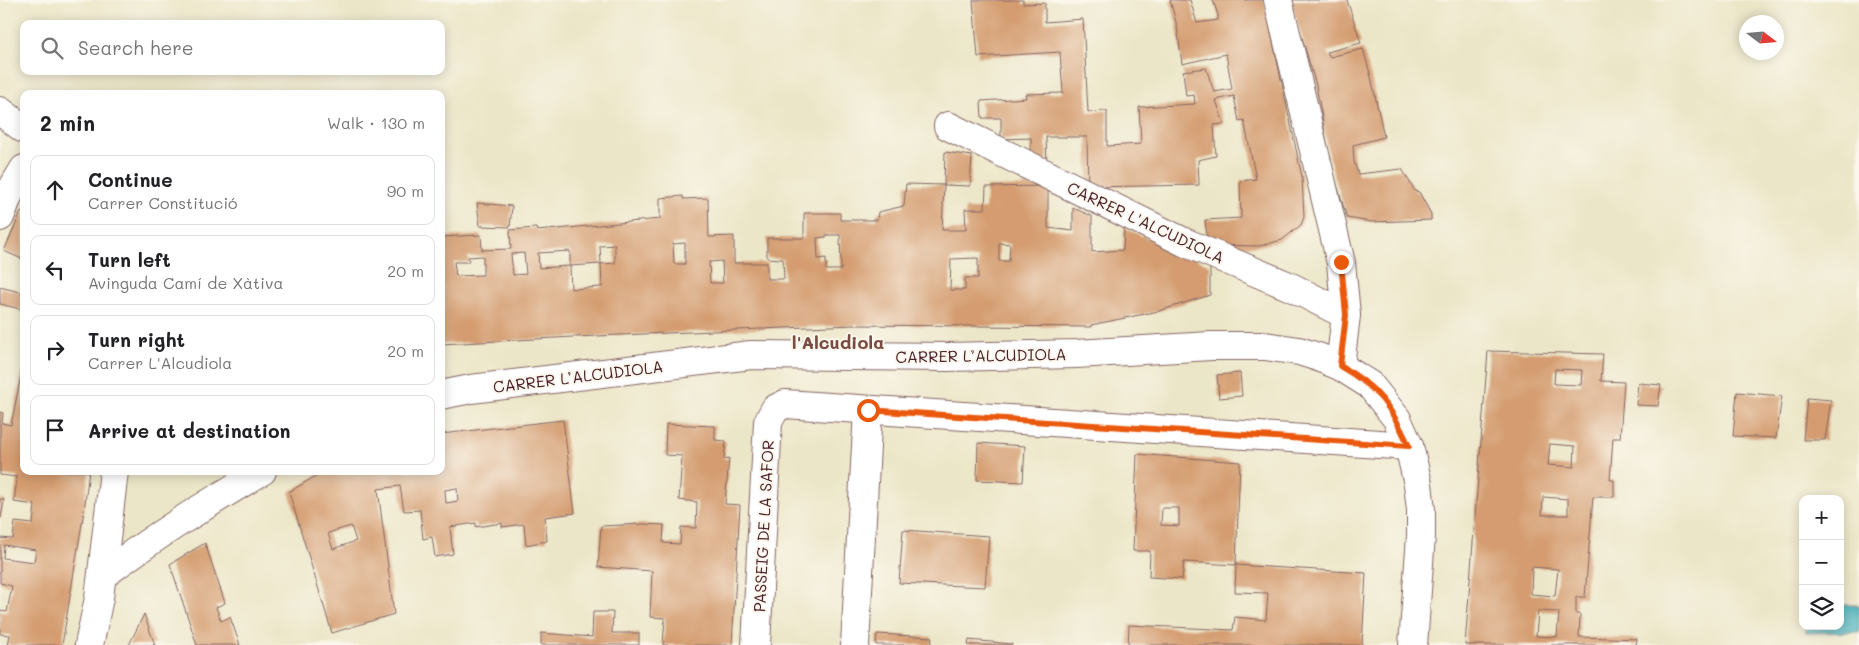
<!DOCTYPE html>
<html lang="en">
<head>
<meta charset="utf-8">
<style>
  :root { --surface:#fff; --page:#f6f6f6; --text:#202124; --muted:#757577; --line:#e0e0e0 }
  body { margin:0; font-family:Mali,sans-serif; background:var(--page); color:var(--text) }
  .controls { position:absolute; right:15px; bottom:15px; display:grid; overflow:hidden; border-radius:10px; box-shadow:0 2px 12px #0003 }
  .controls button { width:45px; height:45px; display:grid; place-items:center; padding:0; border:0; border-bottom:1px solid var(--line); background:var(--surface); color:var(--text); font:25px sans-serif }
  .compass { position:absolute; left:1739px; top:15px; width:45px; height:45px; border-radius:50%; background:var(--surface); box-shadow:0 2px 12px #0003; rotate:106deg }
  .stop { position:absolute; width:15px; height:15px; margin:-11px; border:4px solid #ea580c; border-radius:50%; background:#fff }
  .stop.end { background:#ea580c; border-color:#fff; box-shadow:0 1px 5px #0008 }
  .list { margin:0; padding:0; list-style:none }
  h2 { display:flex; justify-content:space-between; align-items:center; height:65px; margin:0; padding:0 20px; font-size:21px }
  h2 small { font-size:16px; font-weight:400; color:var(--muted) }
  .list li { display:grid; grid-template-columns:32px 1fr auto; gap:15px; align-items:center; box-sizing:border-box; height:70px; margin:0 10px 10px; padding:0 10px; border:1px solid var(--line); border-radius:10px }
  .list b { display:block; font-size:19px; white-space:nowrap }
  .list p { margin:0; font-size:16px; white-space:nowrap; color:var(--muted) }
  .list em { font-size:16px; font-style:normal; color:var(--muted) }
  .icon { flex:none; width:28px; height:28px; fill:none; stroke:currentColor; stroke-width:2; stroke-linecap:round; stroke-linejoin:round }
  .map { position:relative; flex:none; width:1859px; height:645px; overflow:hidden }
  .search { position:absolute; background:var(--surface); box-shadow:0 2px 12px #0003; left:20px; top:20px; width:425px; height:55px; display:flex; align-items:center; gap:12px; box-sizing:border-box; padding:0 18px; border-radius:10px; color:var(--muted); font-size:19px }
  .panel { position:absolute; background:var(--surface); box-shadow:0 2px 12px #0003; left:20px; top:90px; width:425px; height:385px; border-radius:10px }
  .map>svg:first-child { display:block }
  .water { fill:#3cacb9; stroke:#436672 }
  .building { fill:#d49c70; fill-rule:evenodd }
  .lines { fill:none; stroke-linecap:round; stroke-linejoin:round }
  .minor-casing { stroke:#836562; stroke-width:30 }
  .tertiary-casing { stroke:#836562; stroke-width:30 }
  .minor { stroke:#fff; stroke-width:28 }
  .tertiary { stroke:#fff; stroke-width:28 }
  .route { stroke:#ea580c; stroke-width:6 }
  .labels { text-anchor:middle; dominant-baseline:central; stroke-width:4; stroke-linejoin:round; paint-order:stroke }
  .street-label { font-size:16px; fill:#4a1f2b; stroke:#fbf7ec }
  .neighbourhood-label { font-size:18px; font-weight:bold; fill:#7a4b43; stroke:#fbf7ec }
</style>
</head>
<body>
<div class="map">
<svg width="1859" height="645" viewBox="0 0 1859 645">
  <rect width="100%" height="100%" fill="#fbf7ec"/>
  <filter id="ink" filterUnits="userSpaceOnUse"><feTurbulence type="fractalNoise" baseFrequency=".02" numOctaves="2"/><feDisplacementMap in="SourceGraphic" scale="10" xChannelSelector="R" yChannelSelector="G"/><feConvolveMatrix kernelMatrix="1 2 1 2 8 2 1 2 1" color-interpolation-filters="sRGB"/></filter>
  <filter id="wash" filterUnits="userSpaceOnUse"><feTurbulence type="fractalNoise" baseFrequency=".0096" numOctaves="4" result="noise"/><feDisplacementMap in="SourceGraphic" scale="20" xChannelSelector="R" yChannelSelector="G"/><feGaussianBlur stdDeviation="1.12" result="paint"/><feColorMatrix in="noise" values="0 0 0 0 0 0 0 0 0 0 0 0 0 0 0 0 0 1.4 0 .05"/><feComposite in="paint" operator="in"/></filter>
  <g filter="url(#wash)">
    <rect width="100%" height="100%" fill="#ece6c8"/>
    <polygon class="water" points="1840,605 1859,605 1859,632 1806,633 1806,626 1840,626"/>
    <g id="blocks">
      <g class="building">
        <polygon points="973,0 1023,0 1023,4 1045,3 1045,22 1083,19 1088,112 1107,111 1107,146 1141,144 1139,107 1195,104 1194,95 1186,96 1183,71 1206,68 1214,92 1232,89 1226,54 1182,64 1177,26 1170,0 1190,0 1197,23 1218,20 1218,15 1213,0 1264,0 1302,177 1304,217 1301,225 1282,240 1260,246 1208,245 1205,220 1241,218 1240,181 1256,179 1244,120 1239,121 1234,96 1216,100 1224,124 1214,125 1216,156 1198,160 1199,185 1088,187 1087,137 1046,137 1047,166 1031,157 1031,138 1001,139 1001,118 982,118 981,101 1026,98 1025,94 1063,93 1060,52 978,57"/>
        <polygon points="1291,0 1347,0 1361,43 1327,52 1330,57 1363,49 1371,77 1384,137 1353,145 1354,162 1358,174 1402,169 1415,191 1419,192 1431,214 1431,220 1371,222 1347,218 1331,165 1316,85"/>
        <polygon points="945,152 972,156 970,186 944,185"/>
        <path d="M 906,184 L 944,185 L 942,230 L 966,230 L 965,209 L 985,209 L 986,187 L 1048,186 L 1048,228 L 1073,231 L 1073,208 L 1092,216 L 1092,252 L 1123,250 L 1124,228 L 1210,265 L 1210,295 L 1159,311 L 1091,325 L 1091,327 L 854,325 L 574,337 L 441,344 L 441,237 L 481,235 L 482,250 L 511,249 L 510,230 L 536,228 L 537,231 L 660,219 L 660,198 L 683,196 L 683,199 L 708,198 L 709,237 L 734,236 L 734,263 L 767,263 L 767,279 L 784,279 L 783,259 L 767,258 L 767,238 L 804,238 L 804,213 L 840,213 L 840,220 L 877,220 L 878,212 L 904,206 ZM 826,235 L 840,235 L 841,270 L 826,270 L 826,258 L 818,259 L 817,238 L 826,237 ZM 685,243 L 685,264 L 674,264 L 673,244 ZM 999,243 L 1010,244 L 1009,261 L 999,261 ZM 615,245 L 615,263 L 601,264 L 602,287 L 571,289 L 570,266 L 601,264 L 600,246 ZM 570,251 L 570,266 L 539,268 L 538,253 ZM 524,253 L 526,274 L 513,275 L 511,254 ZM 483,256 L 483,275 L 456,276 L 454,262 L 469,262 L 468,257 ZM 978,258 L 978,278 L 965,278 L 965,290 L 950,290 L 951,259 ZM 722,261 L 723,283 L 710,283 L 709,262 Z"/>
        <polygon points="477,203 512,206 510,227 480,226"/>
        <polygon points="21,212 24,213 24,260 4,251"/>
        <polygon points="0,287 24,293 24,310 0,304"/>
        <path d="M 1488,351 L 1603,354 L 1601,381 L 1624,382 L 1620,438 L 1613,438 L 1610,480 L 1614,480 L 1614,497 L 1593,497 L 1585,597 L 1576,597 L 1576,614 L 1580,614 L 1579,637 L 1637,639 L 1636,645 L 1465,645 ZM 1555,369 L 1582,370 L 1581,385 L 1554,384 ZM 1550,444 L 1575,446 L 1574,467 L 1548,465 ZM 1543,497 L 1568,499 L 1568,515 L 1542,515 ZM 1532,567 L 1558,569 L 1555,596 L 1531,594 ZM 1538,611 L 1559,612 L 1557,637 L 1536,636 Z"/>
        <path d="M 23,366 L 24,471 L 89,471 L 84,511 L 62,645 L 8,645 L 10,635 L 0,634 L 0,611 L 7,612 L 12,586 L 0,583 L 0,538 L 13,539 L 15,522 L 33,524 L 35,505 L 14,502 L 17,477 L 0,475 L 0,412 L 3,413 L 2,423 L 11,425 ZM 4,545 L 36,550 L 34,562 L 3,558 Z"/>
        <polygon points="1240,373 1242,396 1219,398 1217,375"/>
        <polygon points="1638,383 1661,385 1658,406 1636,405"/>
        <polygon points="1737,392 1782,396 1776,438 1733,436"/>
        <polygon points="1807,398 1831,400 1825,440 1803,440"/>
        <path d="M 563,420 L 575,513 L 545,517 L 547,541 L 526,545 L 524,524 L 502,527 L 502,523 L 476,527 L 476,523 L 450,527 L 453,554 L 435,557 L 432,537 L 423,539 L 420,510 L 404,511 L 400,486 L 378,489 L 394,614 L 332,633 L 289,492 L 324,471 L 441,471 L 441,434 ZM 457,488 L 458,501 L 446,503 L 445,490 ZM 351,526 L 356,541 L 333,549 L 328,533 Z"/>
        <polygon points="666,424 715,426 715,440 726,441 724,459 729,458 725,504 740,505 732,645 663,645 665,618 650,617 652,571 598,567 601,526 643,524 664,525 663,543 680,544 681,527 696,528 697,502 679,500 682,456 665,455"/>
        <polygon points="978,443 1025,446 1023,482 977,480"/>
        <path d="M 1137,454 L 1240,462 L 1236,565 L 1366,573 L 1362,645 L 1128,645 L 1129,625 L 1233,630 L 1235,617 L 1266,620 L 1268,593 L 1235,592 L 1236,565 L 1184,562 L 1182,579 L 1149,577 L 1150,551 L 1133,551 ZM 1162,508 L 1179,508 L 1179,526 L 1161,525 Z"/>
        <polygon points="0,499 4,499 1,518 0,518"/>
        <polygon points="903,530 989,536 985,587 899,583"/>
        <polygon points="205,543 225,603 216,607 221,621 230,617 240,645 197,645 170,564"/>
        <polygon points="593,612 613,612 612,633 639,633 639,645 541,645 541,633 592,637"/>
        <polygon points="144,614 155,645 129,645"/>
        <polygon points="877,634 932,637 931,645 876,645"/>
        <polygon points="969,640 1012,644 1012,645 968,645"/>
      </g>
    </g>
  </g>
  <g filter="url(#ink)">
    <use href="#blocks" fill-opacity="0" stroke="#836562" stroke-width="1"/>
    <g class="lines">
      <g class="minor-casing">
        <g id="minor">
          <polyline points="948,126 1184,242 1291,287 1346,315"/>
          <polyline points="0,217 9,194 24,169"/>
          <path d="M 102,576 C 153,537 207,504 262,471"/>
          <polyline points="89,645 99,598 114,471"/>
          <polyline points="756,645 768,422 775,409 785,404 1409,446"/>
          <polyline points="855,645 868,410"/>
        </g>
      </g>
      <g class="tertiary-casing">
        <g id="tertiary">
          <polyline points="1278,0 1341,263 1346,315 1340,366"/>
          <polyline points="0,111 24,129"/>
          <polyline points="441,395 471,389 751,355 947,357 1076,354 1211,346 1265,346 1299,351 1318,357 1340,366 1370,385 1397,419 1409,446 1418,484 1421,510 1421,536 1413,645"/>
        </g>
      </g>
      <use href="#minor" class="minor"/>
      <use href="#tertiary" class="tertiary"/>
    </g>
  </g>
  <g class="lines" filter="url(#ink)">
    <path class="route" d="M 868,410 L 1409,446 C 1392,408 1378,387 1340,366 L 1346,315 L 1341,262"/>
  </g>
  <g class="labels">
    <g class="street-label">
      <text transform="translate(1146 222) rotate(25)">CARRER L'ALCUDIOLA</text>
      <text transform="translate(981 355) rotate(-1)">CARRER L’ALCUDIOLA</text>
      <text transform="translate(578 376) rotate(-7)">CARRER L’ALCUDIOLA</text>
      <text transform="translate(763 526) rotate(-87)">PASSEIG DE LA SAFOR</text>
    </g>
    <g class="neighbourhood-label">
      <text x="838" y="342">l'Alcudiola</text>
    </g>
  </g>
</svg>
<div class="controls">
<button>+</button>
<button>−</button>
<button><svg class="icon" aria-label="layers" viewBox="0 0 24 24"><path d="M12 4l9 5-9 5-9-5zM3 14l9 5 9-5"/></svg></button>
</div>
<svg class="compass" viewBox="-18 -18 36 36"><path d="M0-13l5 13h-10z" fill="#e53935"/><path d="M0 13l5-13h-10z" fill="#757577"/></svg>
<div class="stop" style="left:868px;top:410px"></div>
<div class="stop end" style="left:1341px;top:262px"></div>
<div class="search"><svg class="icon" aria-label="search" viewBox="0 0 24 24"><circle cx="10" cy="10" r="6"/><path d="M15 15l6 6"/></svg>Search here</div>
<section class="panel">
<h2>2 min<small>Walk · 130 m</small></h2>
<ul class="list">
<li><svg class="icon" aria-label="ahead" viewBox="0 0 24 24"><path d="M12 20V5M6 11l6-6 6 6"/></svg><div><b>Continue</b><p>Carrer Constitució</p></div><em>90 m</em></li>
<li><svg class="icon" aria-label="left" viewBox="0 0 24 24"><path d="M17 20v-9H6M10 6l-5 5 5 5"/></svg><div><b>Turn left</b><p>Avinguda Camí de Xàtiva</p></div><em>20 m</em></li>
<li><svg class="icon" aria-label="right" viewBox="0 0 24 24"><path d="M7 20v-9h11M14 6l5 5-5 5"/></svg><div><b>Turn right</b><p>Carrer L'Alcudiola</p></div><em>20 m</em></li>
<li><svg class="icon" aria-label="arrive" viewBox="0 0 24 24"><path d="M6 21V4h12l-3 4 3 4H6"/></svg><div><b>Arrive at destination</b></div></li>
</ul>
</section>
</div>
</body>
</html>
